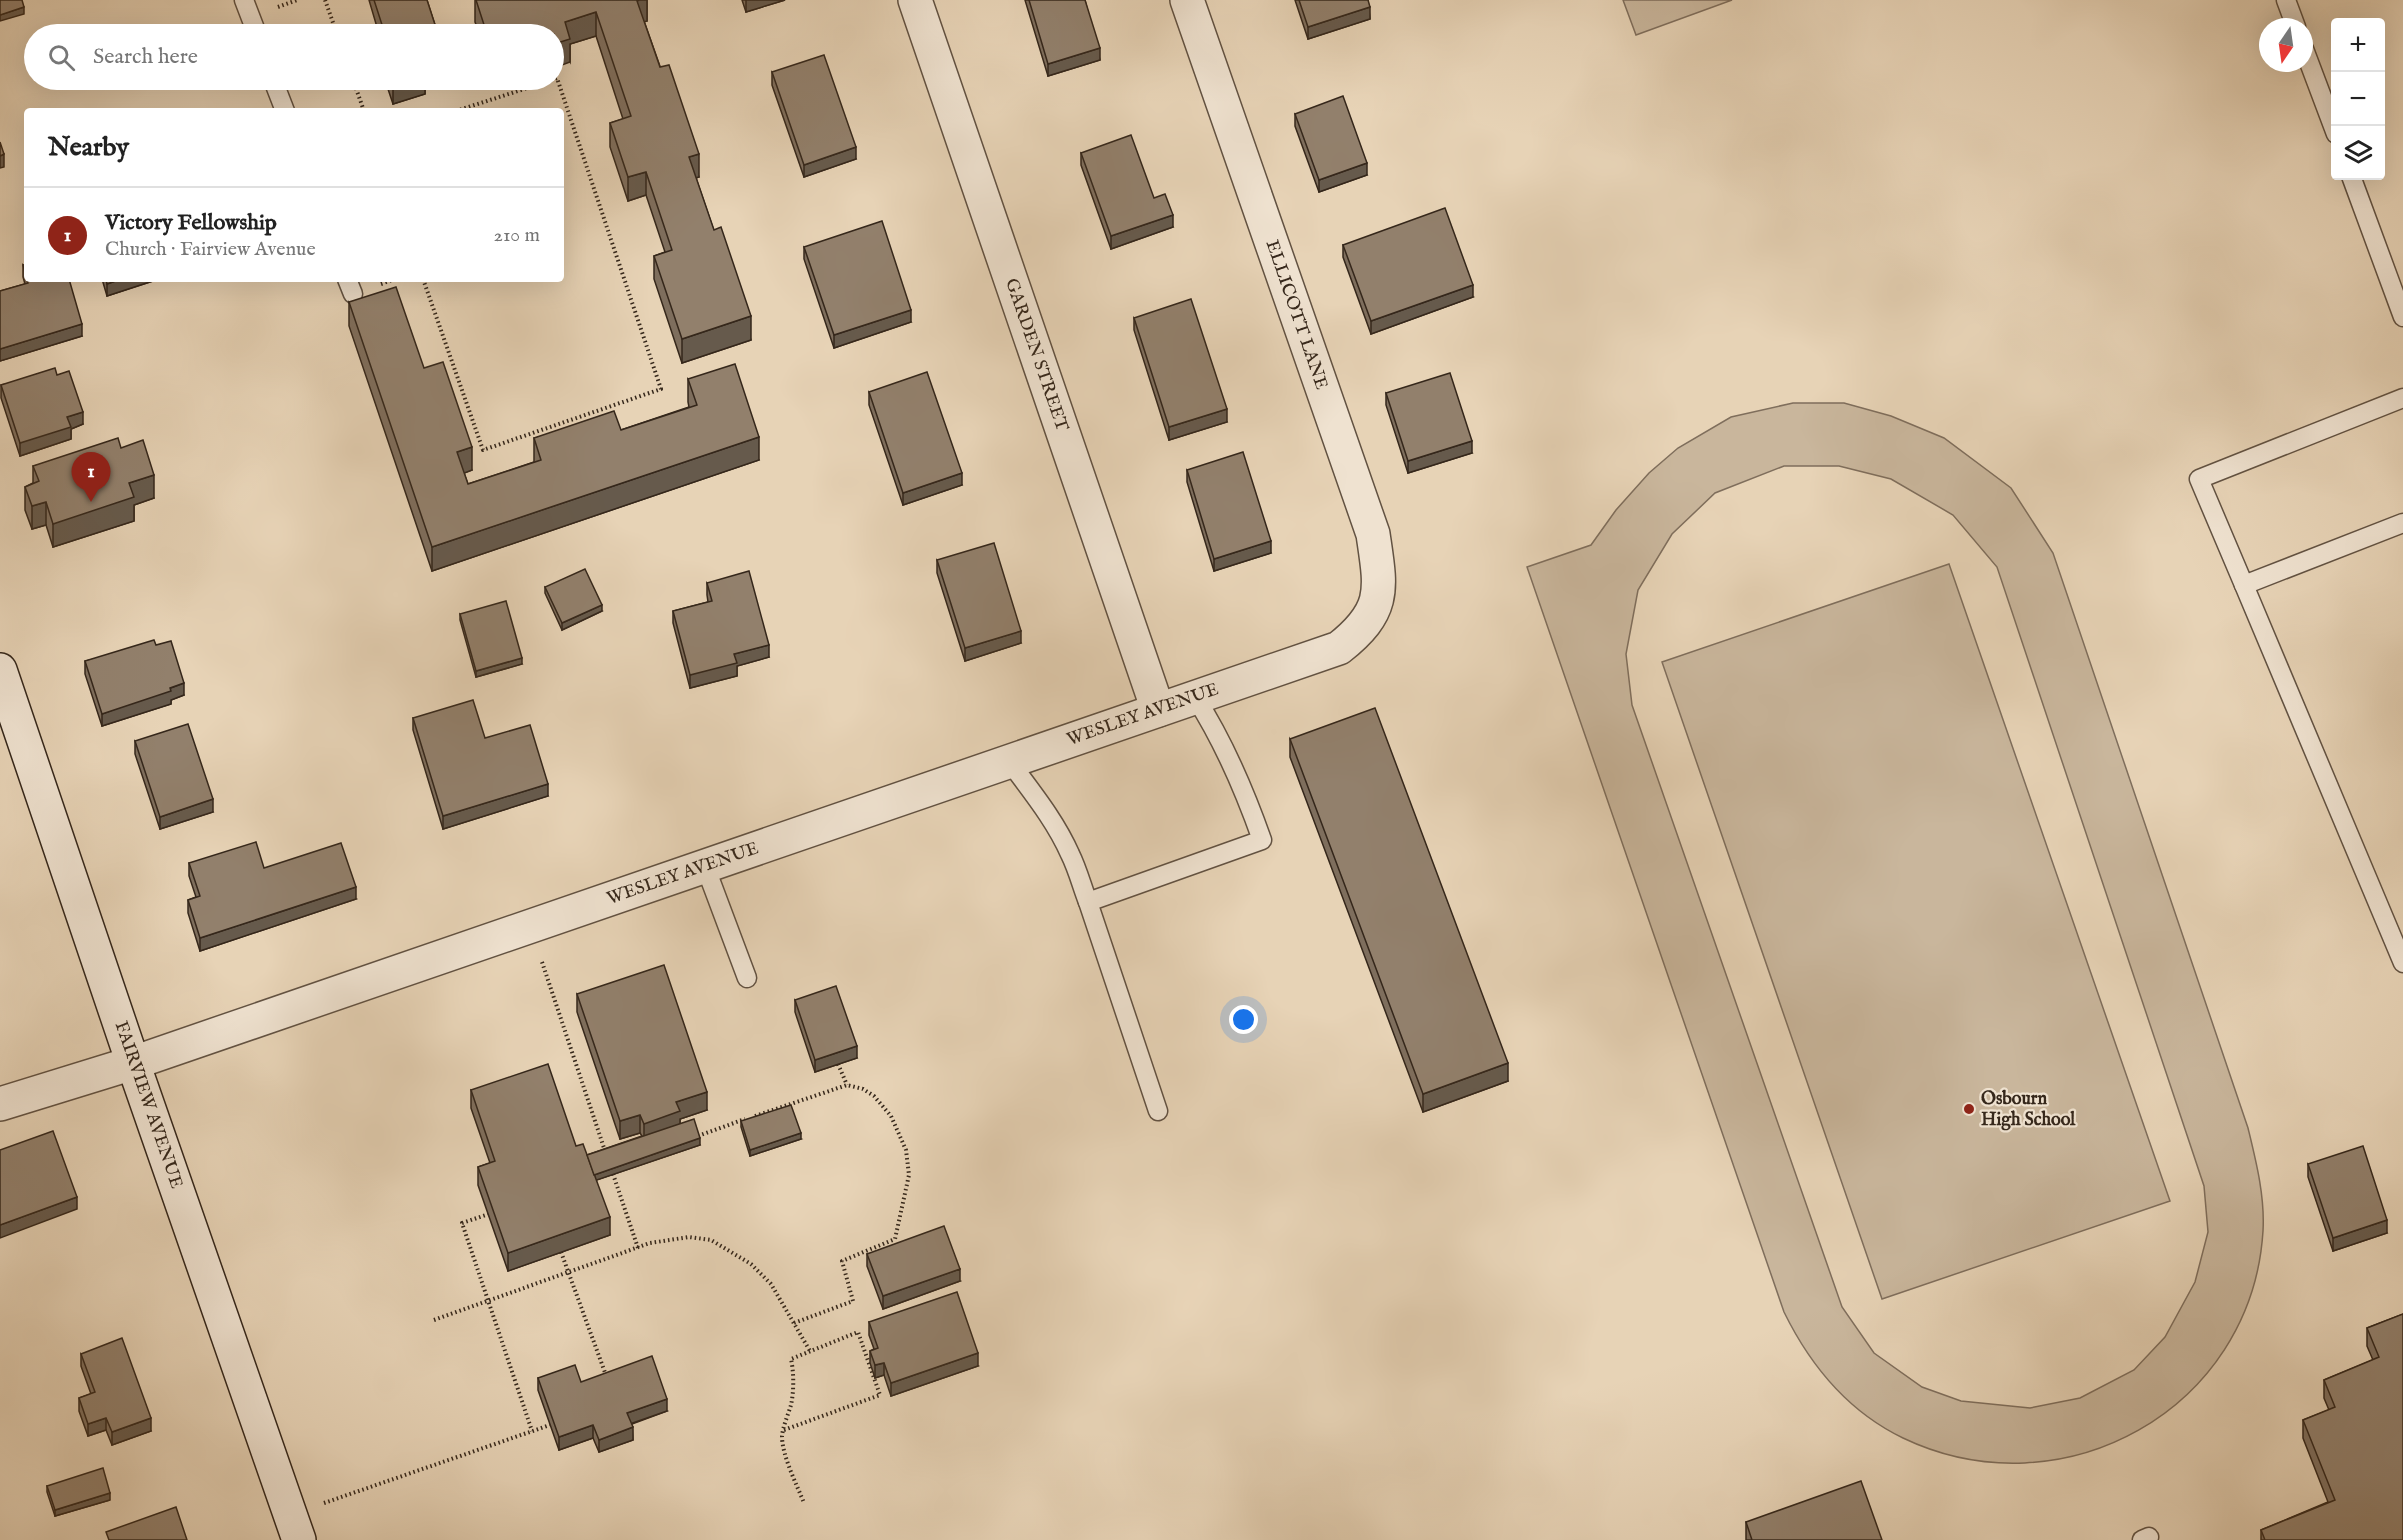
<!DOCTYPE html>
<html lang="en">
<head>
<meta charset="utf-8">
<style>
  :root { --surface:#fff; --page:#f6f6f6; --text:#222; --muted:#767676; --line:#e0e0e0; --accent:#8f2418 }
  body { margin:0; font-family:"IM FELL English",serif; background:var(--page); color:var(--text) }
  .controls { position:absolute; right:18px; top:18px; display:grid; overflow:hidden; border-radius:6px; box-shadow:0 6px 24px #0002 }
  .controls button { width:54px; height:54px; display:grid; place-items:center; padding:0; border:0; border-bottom:2px solid var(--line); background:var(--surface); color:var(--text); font:30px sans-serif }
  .compass { position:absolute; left:2259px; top:18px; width:54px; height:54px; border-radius:50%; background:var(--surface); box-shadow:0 6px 24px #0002; rotate:193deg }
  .you { position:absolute; left:1244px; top:1020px; width:21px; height:21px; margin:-15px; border:4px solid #fff; border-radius:50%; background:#1a73e8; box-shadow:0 0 0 9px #1a73e833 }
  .badge { display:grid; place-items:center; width:39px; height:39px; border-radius:50%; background:var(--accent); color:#fff; font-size:20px; font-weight:700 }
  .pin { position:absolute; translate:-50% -50px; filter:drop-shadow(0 2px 3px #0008) }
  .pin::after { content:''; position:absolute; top:32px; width:21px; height:18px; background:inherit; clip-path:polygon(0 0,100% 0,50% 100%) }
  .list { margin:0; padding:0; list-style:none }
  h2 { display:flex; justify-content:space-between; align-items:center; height:78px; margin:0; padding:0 24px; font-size:26px }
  h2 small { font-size:20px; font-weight:400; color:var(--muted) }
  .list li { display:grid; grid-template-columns:39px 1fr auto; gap:18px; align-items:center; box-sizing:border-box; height:96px; padding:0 24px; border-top:2px solid var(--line) }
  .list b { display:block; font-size:22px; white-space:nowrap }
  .list p { margin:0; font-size:20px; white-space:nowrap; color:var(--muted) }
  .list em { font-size:20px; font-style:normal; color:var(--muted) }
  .icon { flex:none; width:33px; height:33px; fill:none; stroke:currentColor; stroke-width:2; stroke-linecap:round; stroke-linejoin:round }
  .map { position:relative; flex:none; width:2403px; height:1540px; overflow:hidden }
  .search { position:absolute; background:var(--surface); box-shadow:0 6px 24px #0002; left:24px; top:24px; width:540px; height:66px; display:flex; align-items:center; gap:15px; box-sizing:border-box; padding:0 21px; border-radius:33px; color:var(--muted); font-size:22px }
  .panel { position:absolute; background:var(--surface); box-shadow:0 6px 24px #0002; left:24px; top:108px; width:540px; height:174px; border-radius:6px }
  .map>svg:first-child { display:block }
  .green { fill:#c9b69c; stroke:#7f6e5c; stroke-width:1.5; fill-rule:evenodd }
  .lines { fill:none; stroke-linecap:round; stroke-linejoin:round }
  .service-casing { stroke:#625242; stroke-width:21 }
  .minor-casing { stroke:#625242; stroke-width:36 }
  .secondary-casing { stroke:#35271b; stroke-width:36 }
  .path { stroke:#35271b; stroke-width:4; stroke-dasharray:1.5 3; stroke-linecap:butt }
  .service { stroke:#efe2d0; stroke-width:18 }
  .minor { stroke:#efe2d0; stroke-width:33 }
  .secondary { stroke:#efe2d0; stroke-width:33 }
  .wall { fill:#7e6e5d; stroke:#35271b; stroke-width:1.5 }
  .shaded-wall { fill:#665a4c; stroke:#35271b; stroke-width:1.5 }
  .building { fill:#92806c; stroke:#35271b; stroke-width:1.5 }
  .poi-dot { fill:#8f2418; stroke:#efe2d0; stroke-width:2 }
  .labels { text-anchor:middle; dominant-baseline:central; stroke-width:4.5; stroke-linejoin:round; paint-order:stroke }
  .street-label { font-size:18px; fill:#35271b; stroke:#efe2d0 }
  .poi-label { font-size:18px; font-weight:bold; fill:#35271b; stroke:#efe2d0; text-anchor:start }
</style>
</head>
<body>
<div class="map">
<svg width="2403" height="1540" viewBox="0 0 2403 1540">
  <rect width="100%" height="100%" fill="#e7d3b6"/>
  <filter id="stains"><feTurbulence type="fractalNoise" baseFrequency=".00333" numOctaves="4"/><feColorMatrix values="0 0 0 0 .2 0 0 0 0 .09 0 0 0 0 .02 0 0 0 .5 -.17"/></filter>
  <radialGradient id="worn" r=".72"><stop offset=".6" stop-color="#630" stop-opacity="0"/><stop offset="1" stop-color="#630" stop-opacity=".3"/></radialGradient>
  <g class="green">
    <polygon points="1623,0 1732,0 1636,35"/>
    <path d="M 1793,403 L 1844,403 L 1891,416 L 1944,438 L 2011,488 L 2053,553 L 2248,1128 C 2256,1161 2265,1196 2263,1231 C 2252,1410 2062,1514 1903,1438 C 1849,1412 1810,1365 1784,1312 L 1527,567 L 1591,545 L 1616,510 L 1649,473 L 1678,448 L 1731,417 ZM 1784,466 L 1839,466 L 1891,479 L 1953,515 L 1997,567 L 2204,1186 L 2208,1232 L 2195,1282 L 2165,1337 L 2134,1370 L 2080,1398 L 2030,1408 L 1961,1401 L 1922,1387 L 1874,1353 L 1842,1307 L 1632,705 L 1626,654 L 1638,590 L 1672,534 L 1715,493 Z"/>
    <polygon points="1949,564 2170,1201 1882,1299 1662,662"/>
  </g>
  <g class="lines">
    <g class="service-casing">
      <g id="service">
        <polyline points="244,0 257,34"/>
        <polyline points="2286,0 2296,27"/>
        <polyline points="2304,49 2336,134"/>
        <polyline points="273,80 285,111"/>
        <polyline points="2351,176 2403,317"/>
        <polyline points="347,279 353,294"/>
        <polyline points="2403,398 2199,479 2244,585 2403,523"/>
        <polyline points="2244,585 2403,963"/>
        <path d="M 1009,761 C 1031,791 1055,820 1070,854 C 1078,870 1082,887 1088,902"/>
        <polyline points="705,866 747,978"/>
        <path d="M 1158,1111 L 1088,902 L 1262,840 C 1244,789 1224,742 1195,697"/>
        <polyline points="2142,1540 2149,1537"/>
      </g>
    </g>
    <g class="minor-casing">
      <g id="minor">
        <polyline points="915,0 1158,710"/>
        <path d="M 0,1104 L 133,1063 L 1339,648 C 1387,610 1381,589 1373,534 L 1187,0"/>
      </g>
    </g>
    <g class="secondary-casing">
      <polyline id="secondary" points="0,670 133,1063 299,1540"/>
    </g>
    <g class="path">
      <polyline points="325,0 337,34"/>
      <polyline points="278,7 297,0"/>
      <polyline points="353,80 364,111"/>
      <polyline points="456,111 552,80"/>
      <polyline points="423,279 483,450 661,389 557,78 554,79"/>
      <polyline points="381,284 395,279"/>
      <polyline points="542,962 606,1154"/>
      <polyline points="838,1064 847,1085"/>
      <polyline points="755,1116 847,1085 863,1089 874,1096 891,1116 906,1150 909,1175 895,1239 842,1261 853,1301 794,1323"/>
      <polyline points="698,1136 745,1119"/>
      <polyline points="613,1174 638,1248"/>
      <polyline points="489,1214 462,1223 532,1431"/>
      <polyline points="561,1252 607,1378"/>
      <polyline points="434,1320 650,1243 689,1237 711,1240 751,1264 771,1284 810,1351"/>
      <path d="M 784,1430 L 880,1395 L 858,1332 L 791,1359 C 794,1373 794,1391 791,1405 C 788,1415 783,1426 782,1436 C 782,1456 797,1485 804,1503"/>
      <polyline points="324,1503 550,1425"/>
    </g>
    <use href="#service" class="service"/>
    <use href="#minor" class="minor"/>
    <use href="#secondary" class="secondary"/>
  </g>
  <g class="wall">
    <polygon points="369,0 427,0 438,34 379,34"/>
    <polygon points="475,0 647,0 647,21 644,21 699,177 696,178 751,340 682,363 654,279 654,256 665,252 646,195 628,201 610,147 610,123 623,119 596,36 570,44 570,62 554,34 480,34 475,22"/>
    <polygon points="742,0 785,0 746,12"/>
    <polygon points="1025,0 1085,0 1100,60 1048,76"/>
    <polygon points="1295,0 1368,0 1370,19 1308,39"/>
    <polygon points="772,72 856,159 804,177 772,85"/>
    <polygon points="385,80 441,80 425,85 425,94 393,104"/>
    <polygon points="1295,114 1367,175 1319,192 1295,126"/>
    <polygon points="1081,153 1173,227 1111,249 1081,165"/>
    <polygon points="1343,245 1473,297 1371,334 1343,257"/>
    <polygon points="804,247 911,322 834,348 804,259"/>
    <polygon points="23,265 82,336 0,361 0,291 25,284 23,277"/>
    <polygon points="102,279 159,279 107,296"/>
    <polygon points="349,302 424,368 472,470 464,473 468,484 534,462 534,438 621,430 689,407 688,402 688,379 759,460 432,571 349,326"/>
    <polygon points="1134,318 1227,422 1169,440 1134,330"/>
    <polygon points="57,375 83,424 71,429 71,439 20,456 1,398 1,385"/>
    <polygon points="869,392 962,485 903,505 869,405"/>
    <polygon points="1386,393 1472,453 1408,473 1386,405"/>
    <polygon points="121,448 154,498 134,505 134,521 53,547 46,525 32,529 25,510 25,487 33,483 33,466"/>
    <polygon points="1187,470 1271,553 1214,571 1187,482"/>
    <polygon points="937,560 1021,643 965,661 937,573"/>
    <polygon points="707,583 769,657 737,666 737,676 690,688 673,623 673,611 708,602 707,595"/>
    <polygon points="545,587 602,611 562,630 545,593"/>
    <polygon points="460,614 522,664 476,677 460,620"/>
    <polygon points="156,645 184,695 171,700 171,704 102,726 85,674 85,661"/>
    <polygon points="413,718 485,738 548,796 443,829 413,730"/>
    <polygon points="1290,739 1508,1081 1423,1112 1290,757"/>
    <polygon points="135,741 213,812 160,829 135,754"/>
    <polygon points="189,863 264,868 356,899 200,951 188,913 188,900 196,897 189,876"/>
    <polygon points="577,994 707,1110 680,1119 680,1123 700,1145 596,1180 610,1235 508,1271 478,1185 478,1167 490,1163 471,1108 471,1090 576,1146 587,1155 642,1136 640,1133 620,1139 577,1012"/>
    <polygon points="795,1000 857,1058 815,1072 795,1012"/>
    <polygon points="741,1121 801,1139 750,1156 741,1127"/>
    <polygon points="2308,1164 2387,1233 2333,1251 2308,1177"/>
    <polygon points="867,1254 960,1281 883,1309 867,1266"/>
    <polygon points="2403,1314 2403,1540 2261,1540 2261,1530 2328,1502 2303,1438 2303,1420 2329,1410 2324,1398 2324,1380 2373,1360 2367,1346 2367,1328"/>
    <polygon points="869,1322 978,1366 891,1396 884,1375 875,1378 870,1363 870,1351 874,1349 869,1335"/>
    <polygon points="81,1354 151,1431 112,1445 106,1430 88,1436 79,1411 79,1398 91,1394 81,1366"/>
    <polygon points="538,1378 581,1382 667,1411 632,1424 633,1440 599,1452 593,1438 559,1450 538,1390"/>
    <polygon points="47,1486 110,1500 55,1516 47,1492"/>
    <polygon points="1746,1522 1882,1540 1746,1540"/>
  </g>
  <g class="shaded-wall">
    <polygon points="639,0 647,0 647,21 637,24 637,1"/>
    <polygon points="746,0 785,0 746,12"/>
    <polygon points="24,7 24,14 0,21 0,15"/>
    <polygon points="1370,7 1370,19 1308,39 1308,27"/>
    <polygon points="596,12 596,36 570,44 570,62 554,68 554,44 565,22"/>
    <polygon points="1100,48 1100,60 1048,76 1048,64"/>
    <polygon points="412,80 441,80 425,85 425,94 393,104 393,85"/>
    <polygon points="497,80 517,80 497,86"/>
    <polygon points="856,147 856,159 804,177 804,165"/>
    <polygon points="4,154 4,167 0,168 0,156"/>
    <polygon points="699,154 699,177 689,180 689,157"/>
    <polygon points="1367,163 1367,175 1319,192 1319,180"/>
    <polygon points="646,172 646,195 628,201 628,177"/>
    <polygon points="1173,215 1173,227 1111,249 1111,236"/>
    <polygon points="121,279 159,279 107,296 107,284"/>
    <polygon points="1473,285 1473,297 1371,334 1371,321"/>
    <polygon points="911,310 911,322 834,348 834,335"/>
    <polygon points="751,316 751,340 682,363 682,339"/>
    <polygon points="82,324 82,336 0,361 0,349"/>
    <polygon points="1227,409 1227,422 1169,440 1169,427"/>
    <polygon points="83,412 83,424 71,429 71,439 20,456 20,443 67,417"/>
    <polygon points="759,437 759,460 432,571 432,547"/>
    <polygon points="1472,441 1472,453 1408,473 1408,461"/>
    <polygon points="472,447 472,470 457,476 457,452"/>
    <polygon points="962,473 962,485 903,505 903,493"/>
    <polygon points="154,475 154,498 134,505 134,521 53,547 53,524 129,483"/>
    <polygon points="46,502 46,525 32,529 32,506"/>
    <polygon points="1271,541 1271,553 1214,571 1214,559"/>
    <polygon points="602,605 602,611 562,630 562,623"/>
    <polygon points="1021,631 1021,643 965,661 965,648"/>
    <polygon points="769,645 769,657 737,666 737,676 690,688 690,675 734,654"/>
    <polygon points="522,658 522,664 476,677 476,671"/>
    <polygon points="184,683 184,695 171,700 171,704 102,726 102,714"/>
    <polygon points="548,784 548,796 443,829 443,816"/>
    <polygon points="213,799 213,812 160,829 160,817"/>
    <polygon points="356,887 356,899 200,951 200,938"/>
    <polygon points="857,1046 857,1058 815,1072 815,1060"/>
    <polygon points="1508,1063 1508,1081 1423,1112 1423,1094"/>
    <polygon points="707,1092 707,1110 680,1119 680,1129 644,1142 644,1124 676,1102"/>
    <polygon points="640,1115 640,1133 620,1139 620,1121"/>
    <polygon points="801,1133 801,1139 750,1156 750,1150"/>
    <polygon points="700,1138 700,1145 591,1182 591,1176"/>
    <polygon points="77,1197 77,1209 0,1238 0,1225"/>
    <polygon points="610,1217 610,1235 508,1271 508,1253"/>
    <polygon points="2387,1220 2387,1233 2333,1251 2333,1238"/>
    <polygon points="960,1269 960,1281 883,1309 883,1296"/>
    <polygon points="978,1353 978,1366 891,1396 891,1383"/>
    <polygon points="884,1363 884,1375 875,1378 875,1365"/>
    <polygon points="667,1399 667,1411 627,1425 627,1413"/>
    <polygon points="106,1418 106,1430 88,1436 88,1424"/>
    <polygon points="151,1418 151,1431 112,1445 112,1432"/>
    <polygon points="593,1425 593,1438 559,1450 559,1437"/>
    <polygon points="633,1427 633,1440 599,1452 599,1440"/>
    <polygon points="110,1493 110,1500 55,1516 55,1510"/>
  </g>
  <g class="building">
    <polygon points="0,0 22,0 24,7 0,15"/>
    <polygon points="374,0 427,0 438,34 385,34"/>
    <polygon points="476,0 639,0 637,1 660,67 669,65 699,154 689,157 714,230 721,227 751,316 682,339 654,256 672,250 646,172 628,177 610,123 631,116 596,12 565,22 570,39 554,44 554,34 487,34"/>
    <polygon points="1029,0 1085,0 1100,48 1048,64"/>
    <polygon points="1299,0 1368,0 1370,7 1308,27"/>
    <polygon points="824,55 856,147 804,165 772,72"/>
    <polygon points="391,80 412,80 393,85"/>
    <polygon points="1343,96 1367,163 1319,180 1295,114"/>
    <polygon points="1131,135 1154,198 1165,194 1173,215 1111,236 1081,153"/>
    <polygon points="0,142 4,154 0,156"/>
    <polygon points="1445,208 1473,285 1371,321 1343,245"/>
    <polygon points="882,221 911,310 834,335 804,247"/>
    <polygon points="27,264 27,279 23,265"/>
    <polygon points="27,279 69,279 82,324 0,349 0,291 28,283"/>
    <polygon points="106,279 121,279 107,284"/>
    <polygon points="396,287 424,368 443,362 472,447 457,452 468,484 541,460 534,438 614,411 621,430 697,405 688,379 735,364 759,437 432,547 349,302"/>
    <polygon points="1191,299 1227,409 1169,427 1134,318"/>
    <polygon points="55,368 57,375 69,371 83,412 67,417 71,427 20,443 1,385"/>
    <polygon points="927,372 962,473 903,493 869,392"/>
    <polygon points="1450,373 1472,441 1408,461 1386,393"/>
    <polygon points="118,438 121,448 143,440 154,475 129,483 134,497 53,524 46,502 32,506 25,487 39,481 33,466"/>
    <polygon points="1243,452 1271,541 1214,559 1187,470"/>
    <polygon points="994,543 1021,631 965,648 937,560"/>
    <polygon points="585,569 602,605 562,623 545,587"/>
    <polygon points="749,571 769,645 734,654 737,663 690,675 673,611 712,601 707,583"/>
    <polygon points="506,601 522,658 476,671 460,614"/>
    <polygon points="154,640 156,645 171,641 184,683 170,688 171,691 102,714 85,661"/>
    <polygon points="473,700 485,738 530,725 548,784 443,816 413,718"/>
    <polygon points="1375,708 1508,1063 1423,1094 1290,739"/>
    <polygon points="188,724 213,799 160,817 135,741"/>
    <polygon points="256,842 264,868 341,843 356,887 200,938 188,900 200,896 189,863"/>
    <polygon points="664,965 707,1092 676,1102 680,1111 644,1124 640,1115 620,1121 577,994"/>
    <polygon points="836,986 857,1046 815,1060 795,1000"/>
    <polygon points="548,1064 576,1146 583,1144 610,1217 508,1253 478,1167 495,1161 471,1090"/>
    <polygon points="791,1105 801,1133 750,1150 741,1121"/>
    <polygon points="694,1119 700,1138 594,1175 587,1155"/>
    <polygon points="53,1131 77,1197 0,1225 0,1150"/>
    <polygon points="2363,1146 2387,1220 2333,1238 2308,1164"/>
    <polygon points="944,1226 960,1269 883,1296 867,1254"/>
    <polygon points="957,1292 978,1353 891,1383 884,1363 875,1365 870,1351 878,1348 869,1322"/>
    <polygon points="2403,1314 2403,1540 2265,1540 2261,1530 2335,1500 2303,1420 2335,1407 2324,1380 2379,1357 2367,1328"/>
    <polygon points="122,1338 151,1418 112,1432 106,1418 88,1424 79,1398 95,1392 81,1354"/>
    <polygon points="652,1356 667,1399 627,1413 633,1427 599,1440 593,1425 559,1437 538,1378 575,1365 581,1382"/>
    <polygon points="103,1468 110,1493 55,1510 47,1486"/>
    <polygon points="1861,1481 1882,1540 1752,1540 1746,1522"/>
    <polygon points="176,1507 187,1540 109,1540 106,1532"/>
  </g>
  <circle class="poi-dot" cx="1969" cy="1109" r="6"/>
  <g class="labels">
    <g class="street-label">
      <text transform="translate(1296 315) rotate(71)">ELLICOTT LANE</text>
      <text transform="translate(1036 355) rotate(71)">GARDEN STREET</text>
      <text transform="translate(1143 715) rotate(-19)">WESLEY AVENUE</text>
      <text transform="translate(683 874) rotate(-19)">WESLEY AVENUE</text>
      <text transform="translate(148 1105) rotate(71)">FAIRVIEW AVENUE</text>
    </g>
    <g class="poi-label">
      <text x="1981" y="1099">Osbourn<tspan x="1981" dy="21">High School</tspan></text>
    </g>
  </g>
  <rect width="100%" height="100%" filter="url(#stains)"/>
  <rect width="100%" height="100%" fill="url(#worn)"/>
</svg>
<div class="controls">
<button>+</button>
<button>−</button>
<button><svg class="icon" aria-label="layers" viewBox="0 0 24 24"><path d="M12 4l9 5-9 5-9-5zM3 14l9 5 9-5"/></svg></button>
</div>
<svg class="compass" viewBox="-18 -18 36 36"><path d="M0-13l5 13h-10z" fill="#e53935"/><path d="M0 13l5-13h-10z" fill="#767676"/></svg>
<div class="you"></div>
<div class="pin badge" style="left:91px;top:502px">1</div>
<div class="search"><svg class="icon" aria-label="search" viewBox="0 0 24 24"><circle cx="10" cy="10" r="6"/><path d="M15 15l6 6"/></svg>Search here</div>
<section class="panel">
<h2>Nearby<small></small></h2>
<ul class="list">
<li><span class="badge">1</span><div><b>Victory Fellowship</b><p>Church · Fairview Avenue</p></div><em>210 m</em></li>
</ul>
</section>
</div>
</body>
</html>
